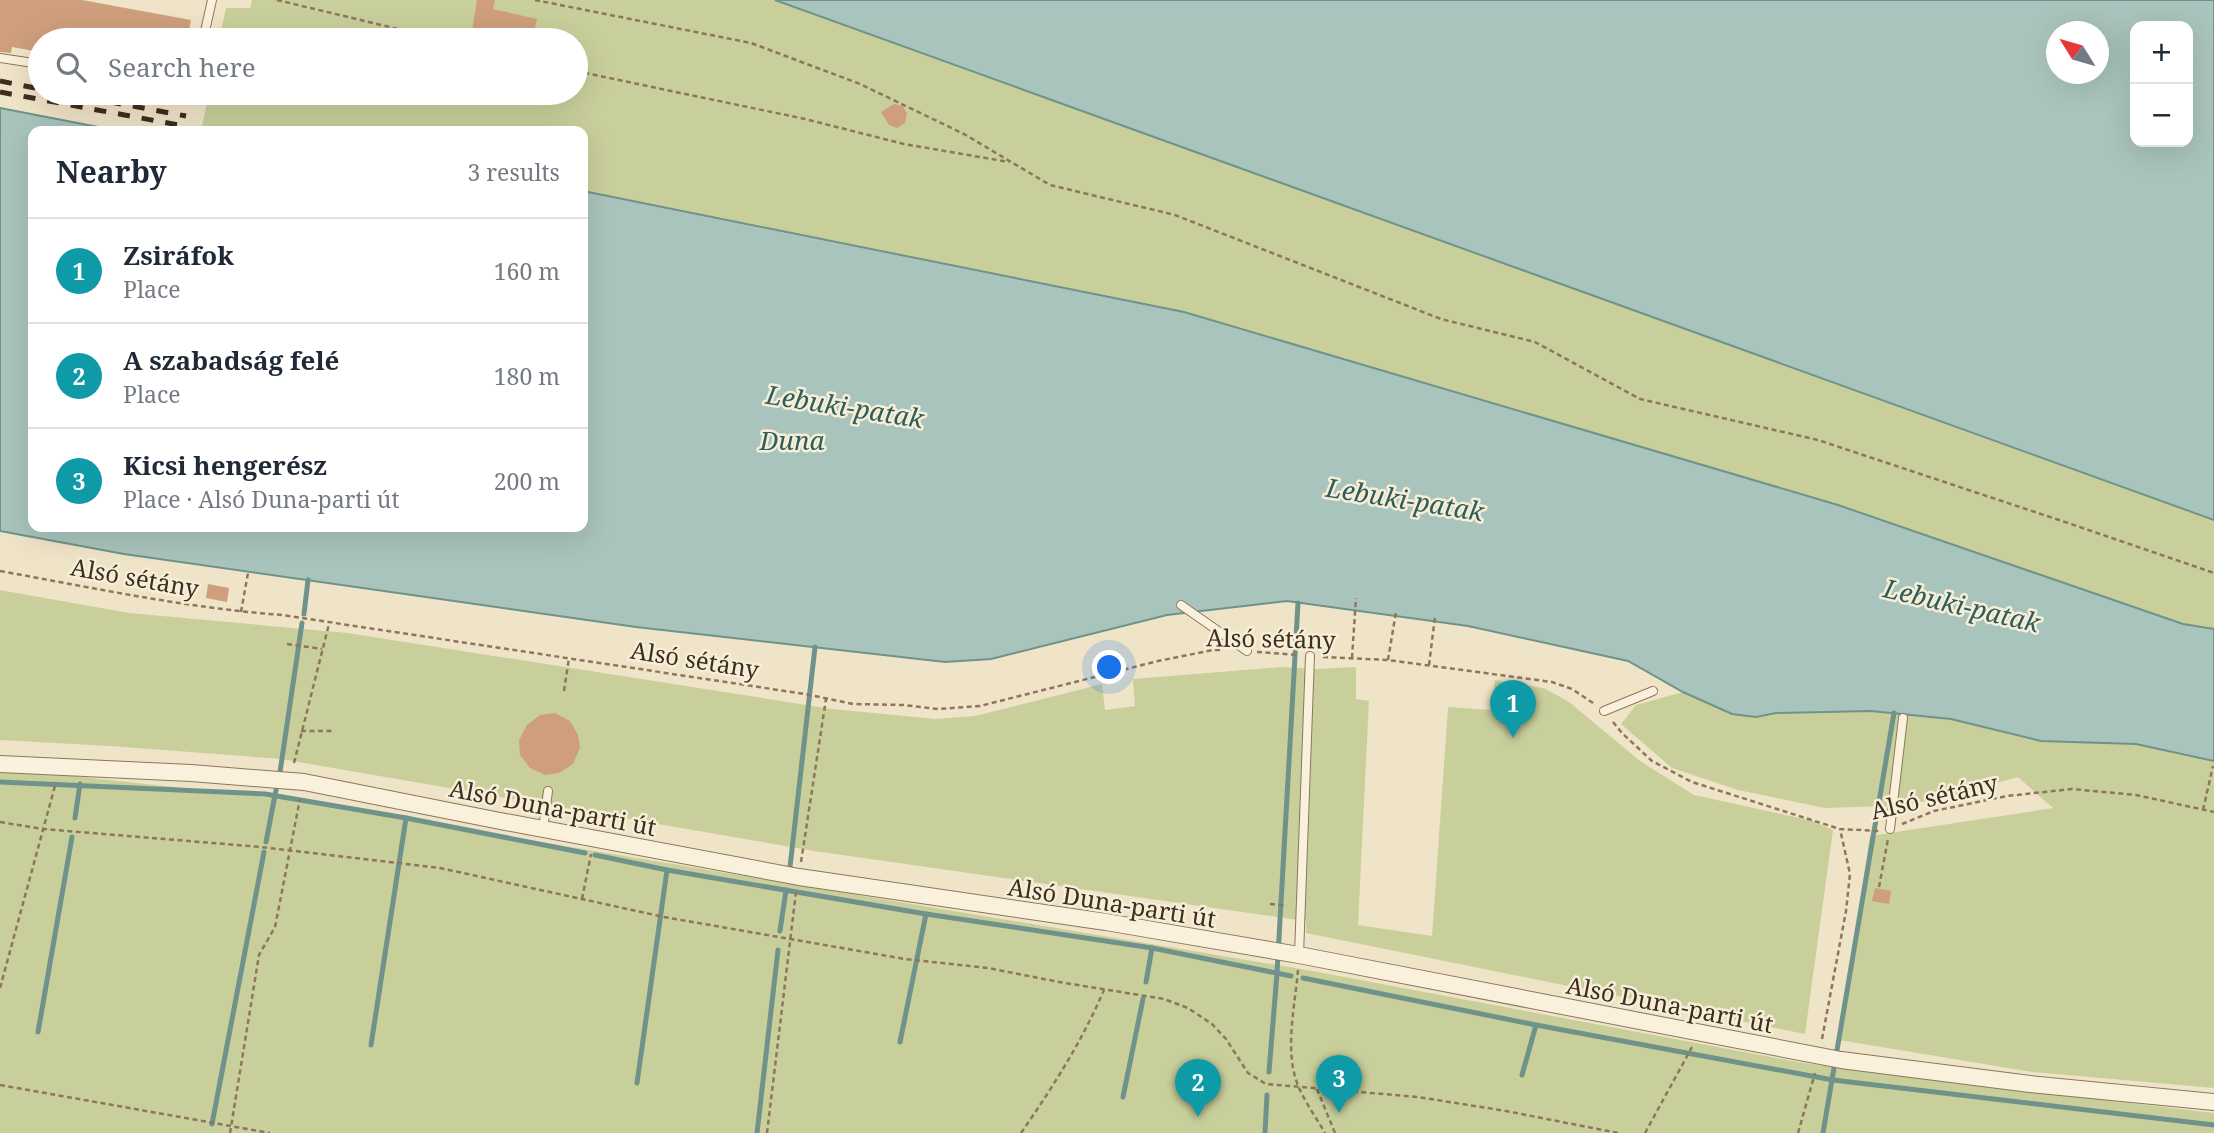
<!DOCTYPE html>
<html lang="en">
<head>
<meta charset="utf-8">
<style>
  :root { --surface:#fff; --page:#f2f2f3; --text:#1f2937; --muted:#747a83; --line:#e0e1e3; --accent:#d93025 }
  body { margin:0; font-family:"Noto Serif",serif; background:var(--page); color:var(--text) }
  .controls { position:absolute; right:21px; top:21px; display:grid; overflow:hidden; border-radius:14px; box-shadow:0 7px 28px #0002 }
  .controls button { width:63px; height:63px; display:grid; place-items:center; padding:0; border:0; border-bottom:2px solid var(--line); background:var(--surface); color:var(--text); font:35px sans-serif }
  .compass { position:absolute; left:2046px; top:21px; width:63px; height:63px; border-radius:50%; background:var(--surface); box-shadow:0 7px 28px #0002; rotate:307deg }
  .you { position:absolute; left:1110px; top:668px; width:24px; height:24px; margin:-18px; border:5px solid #fff; border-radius:50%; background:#1a73e8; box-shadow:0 0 0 10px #1a73e833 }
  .badge { display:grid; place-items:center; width:46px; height:46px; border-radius:50%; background:var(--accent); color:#fff; font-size:23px; font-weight:700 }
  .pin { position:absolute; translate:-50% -58px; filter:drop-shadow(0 2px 4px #0008) }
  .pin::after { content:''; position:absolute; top:37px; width:24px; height:21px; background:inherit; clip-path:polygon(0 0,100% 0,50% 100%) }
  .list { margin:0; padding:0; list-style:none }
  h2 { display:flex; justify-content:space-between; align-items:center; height:91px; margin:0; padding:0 28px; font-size:30px }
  h2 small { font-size:23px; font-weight:400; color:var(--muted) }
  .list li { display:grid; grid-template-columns:46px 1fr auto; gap:21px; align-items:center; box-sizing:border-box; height:105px; padding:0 28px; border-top:2px solid var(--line) }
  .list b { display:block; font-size:26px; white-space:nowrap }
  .list p { margin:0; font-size:23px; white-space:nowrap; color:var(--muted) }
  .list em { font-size:23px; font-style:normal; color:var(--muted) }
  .icon { flex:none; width:38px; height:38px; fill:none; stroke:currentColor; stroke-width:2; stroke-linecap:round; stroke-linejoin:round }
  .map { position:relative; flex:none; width:2214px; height:1133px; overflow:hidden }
  .search { position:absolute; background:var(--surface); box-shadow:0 7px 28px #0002; left:28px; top:28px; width:560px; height:77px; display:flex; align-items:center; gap:18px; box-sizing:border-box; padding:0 24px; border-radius:38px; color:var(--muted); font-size:26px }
  .panel { position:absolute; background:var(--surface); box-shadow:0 7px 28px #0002; left:28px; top:126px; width:560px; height:406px; border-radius:14px }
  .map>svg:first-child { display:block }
  .green { fill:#c9cf9b }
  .water { fill:#a9c4bc; stroke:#6f938a; stroke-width:2; fill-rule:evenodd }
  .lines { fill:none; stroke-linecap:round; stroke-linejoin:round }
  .stream { stroke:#6f938a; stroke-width:5 }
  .building { fill:#cf9f7d }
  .service-casing { stroke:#8d765c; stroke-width:10 }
  .minor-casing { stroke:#8d765c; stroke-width:18 }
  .path { stroke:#8d765c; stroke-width:2.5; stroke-dasharray:5 3.5; stroke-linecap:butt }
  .service { stroke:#faf1dc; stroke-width:8 }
  .minor { stroke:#faf1dc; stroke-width:16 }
  .rail { stroke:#3d2e20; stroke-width:5; stroke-dasharray:12 12; stroke-linecap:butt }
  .labels { text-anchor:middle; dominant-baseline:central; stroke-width:5; stroke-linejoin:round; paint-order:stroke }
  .street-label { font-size:24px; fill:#3d2e20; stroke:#f7eed8 }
  .water-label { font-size:26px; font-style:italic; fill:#2f5d5a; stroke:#f7eed8 }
</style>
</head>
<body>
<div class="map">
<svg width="2214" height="1133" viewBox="0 0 2214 1133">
  <rect width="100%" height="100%" fill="#f0e4c8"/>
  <g class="green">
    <polygon points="252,0 775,0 2214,520 2214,629 2183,624 1838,505 1184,312 583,191 583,131 201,131 209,93 576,93 576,40 219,40 226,8 250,8"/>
    <polygon points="0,590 129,613 348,633 832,709 936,719 975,716 1102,684 1105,710 1135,706 1133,679 1281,667 1316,669 1356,667 1356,699 1369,701 1358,925 1432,936 1448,707 1491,710 1495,680 1544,688 1569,702 1640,761 1694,795 1813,821 1833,830 1805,1034 1306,933 1306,921 814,851 281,759 110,746 0,740"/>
    <polygon points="1683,692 1732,714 1756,717 1776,713 1871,711 1951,719 2041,741 2136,744 2214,761 2214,1088 2032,1072 1839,1040 1870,836 2053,808 2018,777 1936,800 1890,806 1825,808 1738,790 1672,768 1621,724 1636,705"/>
    <polygon points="0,771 46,773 284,799 1307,970 1798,1062 1858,1071 2214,1113 2214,1133 0,1133"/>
  </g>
  <g class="water">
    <path d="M 775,0 L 2214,0 L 2214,520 ZM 2135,26 L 2188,26 L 2188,142 L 2135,142 ZM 2056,32 L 2098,32 L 2098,74 L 2056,74 Z"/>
    <polygon points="0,108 119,131 33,131 33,527 583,527 583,191 1184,312 1838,505 2183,624 2214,629 2214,761 2136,744 2041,741 1951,719 1871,711 1776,713 1756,717 1732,714 1683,692 1628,661 1468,626 1287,601 1167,615 991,659 945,662 636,627 124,554 0,531"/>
  </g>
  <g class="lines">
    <g class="stream">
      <polyline points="304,614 308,580"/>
      <polyline points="280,772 302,623"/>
      <polyline points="0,782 265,794 406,818 585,853"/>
      <polyline points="75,818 80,784"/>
      <polyline points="266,842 276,790"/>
      <polyline points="595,855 667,870 926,914 1152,948 1291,976"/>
      <polyline points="790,867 815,647"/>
      <polyline points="780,931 786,890"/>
      <polyline points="1303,978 1536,1025 1833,1080 2214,1125"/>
      <polyline points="1146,982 1152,948"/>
      <polyline points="38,1032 72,837"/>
      <polyline points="900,1042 926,914"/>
      <polyline points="371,1045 406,818"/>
      <polyline points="1269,1072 1277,973 1298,603"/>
      <polyline points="1522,1075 1536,1025"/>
      <polyline points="637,1083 667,870"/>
      <polyline points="1123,1097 1143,999"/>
      <polyline points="212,1124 264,852"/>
      <polyline points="757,1133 778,950"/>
      <polyline points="1265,1133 1267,1095"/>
      <polyline points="1823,1133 1894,713"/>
    </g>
  </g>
  <g class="building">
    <polygon points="0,0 82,0 191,20 187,40 40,40 40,52 12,47 11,53 0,52"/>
    <polygon points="477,0 495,0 493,9 537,19 532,40 489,31 488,40 471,38"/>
    <polygon points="894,104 903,106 907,114 905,123 897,128 889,125 881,112"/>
    <polygon points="208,584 229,588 227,602 206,598"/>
    <polygon points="555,713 570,721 578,735 580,748 573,764 559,773 545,775 530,768 520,755 519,740 527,725 540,715"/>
    <polygon points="1875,888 1891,891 1889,904 1872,901"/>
  </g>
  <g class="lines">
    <g class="service-casing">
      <g id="service">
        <polyline points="203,40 212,0"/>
        <polyline points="0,58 40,64"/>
        <polyline points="1181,605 1247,651"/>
        <polyline points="1604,711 1653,691"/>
        <polyline points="543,829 548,791"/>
        <polyline points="1890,829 1903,718"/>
        <polyline points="1299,955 1310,656"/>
      </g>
    </g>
    <g class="minor-casing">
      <polyline id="minor" points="0,764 191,773 304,782 495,820 799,877 1106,922 1299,955 1841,1060 2030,1084 2214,1102"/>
    </g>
    <g class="path">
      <polyline points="277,0 444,40"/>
      <polyline points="535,0 751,43 860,84 964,134 1050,185 1175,215 1441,319 1535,342 1640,399 1818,440 2068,523 2214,573"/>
      <polyline points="576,71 805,119 904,144 1009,162"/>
      <path d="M 0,571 C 94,588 187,608 282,615 L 805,694 L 853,704 L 903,705 L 938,709 L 980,706 L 1158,661 L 1213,650 L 1223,650"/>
      <polyline points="241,612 248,573"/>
      <polyline points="287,644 322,649"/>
      <polyline points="1257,652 1299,655"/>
      <polyline points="1323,657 1388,660 1552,682 1572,689 1593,703"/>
      <polyline points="1352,658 1356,598"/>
      <polyline points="1388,660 1396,612"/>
      <polyline points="1429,665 1435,617"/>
      <polyline points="564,691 569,658"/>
      <polyline points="1613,722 1622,733 1652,761 1692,782 1840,829 1879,831"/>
      <polyline points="301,731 335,731"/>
      <polyline points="294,763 329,624"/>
      <polyline points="2203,810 2213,766"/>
      <polyline points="0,822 43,829 261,847 440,868 664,917 905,959 988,968 1059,982 1164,999 1188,1008 1212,1024 1226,1039 1248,1073 1266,1084 1418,1097 1506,1111 1618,1133"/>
      <polyline points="1902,824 1934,811 2007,796 2072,789 2136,795 2214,812"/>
      <polyline points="801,862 826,699"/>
      <polyline points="1879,887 1888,839"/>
      <polyline points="582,899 591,854"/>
      <polyline points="1270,904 1287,906"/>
      <path d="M 1298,970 C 1295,1007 1283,1055 1300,1090 C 1307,1105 1317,1119 1325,1133"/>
      <polyline points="0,988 56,782"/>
      <polyline points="1822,1039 1846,911 1850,874 1840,829"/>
      <polyline points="0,1085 270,1133"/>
      <polyline points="1317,1089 1335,1133"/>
      <polyline points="230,1133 259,955 275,927 300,799"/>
      <polyline points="767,1133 796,892"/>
      <path d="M 1021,1133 C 1053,1087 1082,1041 1104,990"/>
      <polyline points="1645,1133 1692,1047"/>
      <polyline points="1798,1133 1815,1073"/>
    </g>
    <use href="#service" class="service"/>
    <use href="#minor" class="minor"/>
    <g class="rail">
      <polyline points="0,81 40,89"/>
      <polyline points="0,92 184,126"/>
      <polyline points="62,93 186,116"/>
    </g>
  </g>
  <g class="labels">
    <g class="street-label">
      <text transform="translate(135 577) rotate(10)">Alsó sétány</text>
      <text transform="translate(1271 638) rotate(1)">Alsó sétány</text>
      <text transform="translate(695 659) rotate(9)">Alsó sétány</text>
      <text transform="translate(1934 796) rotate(-13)">Alsó sétány</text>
      <text transform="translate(553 807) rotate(11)">Alsó Duna-parti út</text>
      <text transform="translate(1112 902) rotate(9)">Alsó Duna-parti út</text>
      <text transform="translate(1670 1004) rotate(11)">Alsó Duna-parti út</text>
    </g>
    <g class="water-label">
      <text transform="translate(845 406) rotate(9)">Lebuki-patak</text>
      <text x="792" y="440">Duna</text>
      <text transform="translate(1405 499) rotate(9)">Lebuki-patak</text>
      <text transform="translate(1962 605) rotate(13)">Lebuki-patak</text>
    </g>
  </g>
</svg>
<div class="controls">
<button>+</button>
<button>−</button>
</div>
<svg class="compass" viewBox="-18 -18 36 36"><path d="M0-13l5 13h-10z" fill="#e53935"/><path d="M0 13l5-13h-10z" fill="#747a83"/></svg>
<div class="you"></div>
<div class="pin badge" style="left:1513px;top:738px;background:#0f9aa8">1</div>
<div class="pin badge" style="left:1198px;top:1117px;background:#0f9aa8">2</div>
<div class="pin badge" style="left:1339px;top:1113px;background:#0f9aa8">3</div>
<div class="search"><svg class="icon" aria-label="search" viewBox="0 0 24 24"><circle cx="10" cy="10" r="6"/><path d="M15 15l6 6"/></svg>Search here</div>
<section class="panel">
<h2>Nearby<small>3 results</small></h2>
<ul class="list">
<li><span class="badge" style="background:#0f9aa8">1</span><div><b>Zsiráfok</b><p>Place</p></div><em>160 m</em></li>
<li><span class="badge" style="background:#0f9aa8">2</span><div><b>A szabadság felé</b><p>Place</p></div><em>180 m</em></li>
<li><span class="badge" style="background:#0f9aa8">3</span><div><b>Kicsi hengerész</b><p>Place · Alsó Duna-parti út</p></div><em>200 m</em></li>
</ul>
</section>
</div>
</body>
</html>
